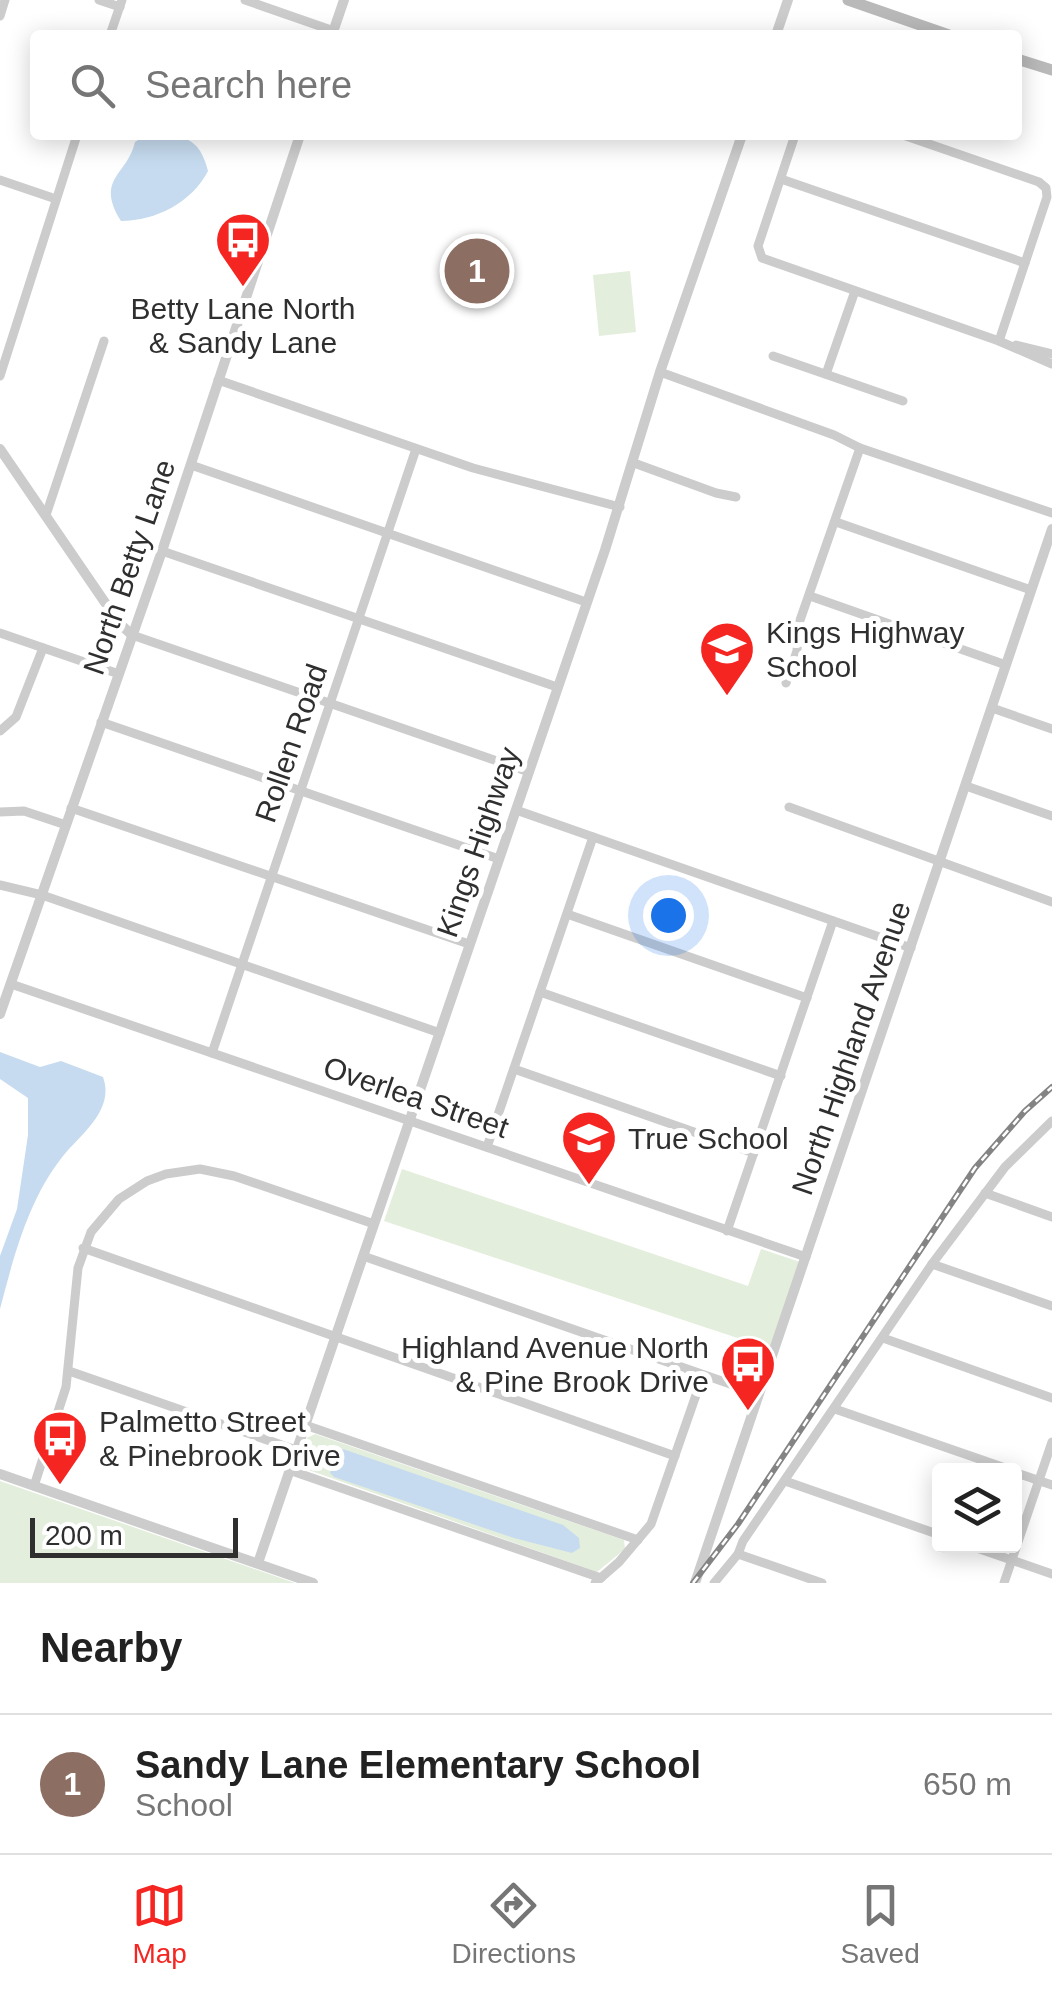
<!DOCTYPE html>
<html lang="en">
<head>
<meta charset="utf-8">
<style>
  :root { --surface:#fff; --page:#f2f2f2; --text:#222; --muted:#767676; --line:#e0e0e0; --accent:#f52622 }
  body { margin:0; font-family:Helvetica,sans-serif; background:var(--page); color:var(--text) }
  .controls { position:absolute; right:30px; bottom:30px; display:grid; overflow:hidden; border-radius:10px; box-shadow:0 5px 25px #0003 }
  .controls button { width:90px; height:90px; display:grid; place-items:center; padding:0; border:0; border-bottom:2px solid var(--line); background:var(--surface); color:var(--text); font:50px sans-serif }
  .scale { position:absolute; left:30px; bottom:25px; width:208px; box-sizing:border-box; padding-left:10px; border:5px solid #2f2f2f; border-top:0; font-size:28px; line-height:35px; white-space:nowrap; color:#2f2f2f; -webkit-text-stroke:8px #fff; paint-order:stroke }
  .you { position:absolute; left:668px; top:915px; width:35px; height:35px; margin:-25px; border:8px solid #fff; border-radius:50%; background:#1a73e8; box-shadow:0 0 0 15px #1a73e833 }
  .badge { display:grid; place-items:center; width:65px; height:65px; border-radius:50%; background:var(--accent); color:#fff; font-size:32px; font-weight:700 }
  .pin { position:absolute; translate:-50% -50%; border:5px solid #fff; box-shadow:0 2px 10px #0006 }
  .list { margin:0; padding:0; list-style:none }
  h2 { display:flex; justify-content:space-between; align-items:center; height:130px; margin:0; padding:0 40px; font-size:42px }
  h2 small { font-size:32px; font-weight:400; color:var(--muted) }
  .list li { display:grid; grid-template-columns:65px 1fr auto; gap:30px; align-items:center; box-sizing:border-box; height:140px; padding:0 40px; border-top:2px solid var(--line) }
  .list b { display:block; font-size:38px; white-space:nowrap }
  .list p { margin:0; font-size:32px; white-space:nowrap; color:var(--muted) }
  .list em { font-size:32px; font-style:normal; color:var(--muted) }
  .icon { flex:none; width:55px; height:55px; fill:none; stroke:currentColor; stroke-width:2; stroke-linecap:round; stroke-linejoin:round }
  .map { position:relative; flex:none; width:1052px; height:1583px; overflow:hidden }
  .search { position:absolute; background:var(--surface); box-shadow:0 5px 25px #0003; left:30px; right:30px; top:30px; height:110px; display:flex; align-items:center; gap:25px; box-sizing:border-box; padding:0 35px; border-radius:10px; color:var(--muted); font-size:38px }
  .sheet { height:270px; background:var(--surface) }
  nav { display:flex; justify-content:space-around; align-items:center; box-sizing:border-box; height:140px; border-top:2px solid var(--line); background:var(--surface); font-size:28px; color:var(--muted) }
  nav a { display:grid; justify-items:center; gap:5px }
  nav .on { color:var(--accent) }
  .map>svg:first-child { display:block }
  .green { fill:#e4eedc }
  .water { fill:#c6dbef }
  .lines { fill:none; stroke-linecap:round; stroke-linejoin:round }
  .minor { stroke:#ccc; stroke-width:9 }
  .tertiary { stroke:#ccc; stroke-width:10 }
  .secondary { stroke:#b9b9b9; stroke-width:11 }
  .rail-casing { stroke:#848484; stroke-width:6 }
  .rail { stroke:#fff; stroke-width:2.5; stroke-dasharray:8; stroke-linecap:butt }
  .labels { text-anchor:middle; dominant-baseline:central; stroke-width:10; stroke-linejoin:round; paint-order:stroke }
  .poi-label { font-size:30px; fill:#2f2f2f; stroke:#fff; text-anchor:start }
  .street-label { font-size:30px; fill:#2f2f2f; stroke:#fff }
</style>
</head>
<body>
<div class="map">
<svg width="1052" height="1583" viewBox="0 0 1052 1583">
  <rect width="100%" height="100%" fill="#fff"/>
  <g class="green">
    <polygon points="630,271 636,332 599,336 593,275"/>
    <polygon points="402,1169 748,1286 761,1249 800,1262 771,1349 384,1221"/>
    <polygon points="315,1434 624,1540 625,1549 597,1572 303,1468 299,1460 307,1438"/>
    <polygon points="0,1481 295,1583 0,1583"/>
  </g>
  <g class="water">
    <path d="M 146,135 C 180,135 199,134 208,171 C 192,202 156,221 121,221 C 95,178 127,176 135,142 Z"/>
    <path d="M 0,1052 L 40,1067 L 61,1061 L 103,1077 C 115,1110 81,1134 63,1156 C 28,1200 14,1256 0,1309 L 0,1256 L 17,1209 L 28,1135 L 28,1098 L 0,1079 Z"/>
    <polygon points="343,1449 563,1525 579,1538 580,1548 572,1553 514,1538 334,1477 330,1473 335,1458"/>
  </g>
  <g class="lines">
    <g class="minor">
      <polyline points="99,0 120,7"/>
      <polyline points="245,0 334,31"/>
      <polyline points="0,16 5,0"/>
      <polyline points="110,35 122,0"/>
      <polyline points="795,135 758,246 762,258 999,341 1052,364"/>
      <polyline points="903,135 1039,182 1046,188 1047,197 999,341"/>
      <polyline points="781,179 1025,263"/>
      <polyline points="0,180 56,199"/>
      <polyline points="1016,345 1052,354"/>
      <polyline points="773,356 903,401"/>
      <polyline points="660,372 834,435 860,448 1052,513"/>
      <polyline points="826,374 855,291"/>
      <polyline points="0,376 77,135"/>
      <polyline points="218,380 473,468 620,507"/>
      <polyline points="634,463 716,493 736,497"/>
      <polyline points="191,465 586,602"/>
      <polyline points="46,515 104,341"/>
      <polyline points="836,522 1031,590"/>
      <polyline points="162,551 557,687"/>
      <polyline points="810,596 1006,665"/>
      <polyline points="0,633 119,674"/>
      <polyline points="132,635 529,772"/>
      <polyline points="786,683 797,651 798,626 860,448"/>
      <polyline points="992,708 1052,729"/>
      <polyline points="101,722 499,859"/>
      <polyline points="0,731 16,717 43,648"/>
      <polyline points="966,786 1052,816"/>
      <polyline points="789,807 1052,902"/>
      <polyline points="71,808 469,944"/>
      <polyline points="516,810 911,948"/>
      <polyline points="0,812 24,811 66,825"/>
      <polyline points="0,885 42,895 440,1033"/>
      <polyline points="567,914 807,998"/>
      <polyline points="11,984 806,1257"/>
      <polyline points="540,992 781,1076"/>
      <polyline points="212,1053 416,449"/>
      <polyline points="514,1069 754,1153"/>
      <polyline points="487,1147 593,837"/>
      <polyline points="985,1193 1052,1217"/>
      <polyline points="727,1231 833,921"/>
      <polyline points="83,1248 675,1456"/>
      <polyline points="363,1256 759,1394"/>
      <polyline points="932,1264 1052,1306"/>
      <polyline points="883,1338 1052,1398"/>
      <polyline points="69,1371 296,1450"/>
      <polyline points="835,1409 1011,1470"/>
      <polyline points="305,1425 638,1540"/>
      <polyline points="289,1470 601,1578"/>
      <polyline points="1014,1472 1052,1485"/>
      <polyline points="785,1481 940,1535"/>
      <polyline points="34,1486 66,1387 78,1268 91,1232 119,1199 147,1181 166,1174 200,1169 234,1176 374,1224"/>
      <polyline points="971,1546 1052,1574"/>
      <polyline points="738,1554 822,1583"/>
      <polyline points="595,1583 619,1562 651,1524 703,1375"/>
      <polyline points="714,1583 738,1554 743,1541 932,1264 1005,1167 1052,1121"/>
      <polyline points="1004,1583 1052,1442"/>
    </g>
    <g class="tertiary">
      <polyline points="332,35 344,0"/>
      <polyline points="776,35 788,0"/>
      <polyline points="0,449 119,623 132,635"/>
      <polyline points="0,1014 162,551 300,135"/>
      <polyline points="0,1474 313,1583"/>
      <polyline points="258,1563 605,550 660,372 742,135"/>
      <polyline points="695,1583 1052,529"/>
    </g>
    <g class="secondary">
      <polyline points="848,0 949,35"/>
      <polyline points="1017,59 1052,70"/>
    </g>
    <g class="rail-casing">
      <polyline id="rail" points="693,1583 738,1524 975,1168 1025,1111 1052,1087"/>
    </g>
    <use href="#rail" class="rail"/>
  </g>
  <defs>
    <g id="bus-pin" transform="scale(2.875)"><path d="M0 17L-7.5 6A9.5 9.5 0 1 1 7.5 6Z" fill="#f52622" stroke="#fff"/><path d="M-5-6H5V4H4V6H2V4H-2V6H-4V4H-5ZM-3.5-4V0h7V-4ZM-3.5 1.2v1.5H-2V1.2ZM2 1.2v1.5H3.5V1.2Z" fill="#fff"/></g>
    <g id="school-pin" transform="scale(2.875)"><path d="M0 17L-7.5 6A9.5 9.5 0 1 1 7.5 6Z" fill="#f52622" stroke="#fff"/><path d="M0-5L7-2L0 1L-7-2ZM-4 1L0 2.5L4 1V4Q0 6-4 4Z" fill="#fff"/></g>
  </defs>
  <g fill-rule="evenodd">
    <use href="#bus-pin" x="243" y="240"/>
    <use href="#school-pin" x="727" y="649"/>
    <use href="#school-pin" x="589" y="1138"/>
    <use href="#bus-pin" x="748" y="1364"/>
    <use href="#bus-pin" x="60" y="1438"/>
  </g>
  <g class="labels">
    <g class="poi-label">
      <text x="243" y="308" text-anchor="middle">Betty Lane North<tspan x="243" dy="34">&amp; Sandy Lane</tspan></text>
      <text x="766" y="632">Kings Highway<tspan x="766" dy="34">School</tspan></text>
      <text x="628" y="1138">True School</text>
      <text x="709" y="1347" text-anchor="end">Highland Avenue North<tspan x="709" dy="34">&amp; Pine Brook Drive</tspan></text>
      <text x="99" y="1421">Palmetto Street<tspan x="99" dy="34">&amp; Pinebrook Drive</tspan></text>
    </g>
    <g class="street-label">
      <text transform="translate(129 567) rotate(-71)">North Betty Lane</text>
      <text transform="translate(291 743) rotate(-71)">Rollen Road</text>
      <text transform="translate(478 842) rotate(-71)">Kings Highway</text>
      <text transform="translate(851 1048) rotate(-71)">North Highland Avenue</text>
      <text transform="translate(416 1097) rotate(19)">Overlea Street</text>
    </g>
  </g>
</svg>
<div class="controls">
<button><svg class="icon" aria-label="layers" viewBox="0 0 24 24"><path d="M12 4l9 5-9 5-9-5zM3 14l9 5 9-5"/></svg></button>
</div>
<div class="scale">200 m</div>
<div class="you"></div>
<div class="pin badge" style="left:477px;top:271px;background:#8d6e63">1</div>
<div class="search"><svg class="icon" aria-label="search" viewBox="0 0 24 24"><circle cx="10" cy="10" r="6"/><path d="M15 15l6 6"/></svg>Search here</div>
</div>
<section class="sheet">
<h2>Nearby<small></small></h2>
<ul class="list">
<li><span class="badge" style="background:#8d6e63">1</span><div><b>Sandy Lane Elementary School</b><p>School</p></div><em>650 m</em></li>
</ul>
</section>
<nav>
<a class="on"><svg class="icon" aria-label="map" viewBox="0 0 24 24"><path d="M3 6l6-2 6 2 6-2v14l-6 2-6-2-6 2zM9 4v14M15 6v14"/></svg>Map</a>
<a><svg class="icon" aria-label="directions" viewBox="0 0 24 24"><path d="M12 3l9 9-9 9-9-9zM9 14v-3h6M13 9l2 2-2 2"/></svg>Directions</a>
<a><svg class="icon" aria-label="saved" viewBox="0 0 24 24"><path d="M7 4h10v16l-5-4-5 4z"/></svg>Saved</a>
</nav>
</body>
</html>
